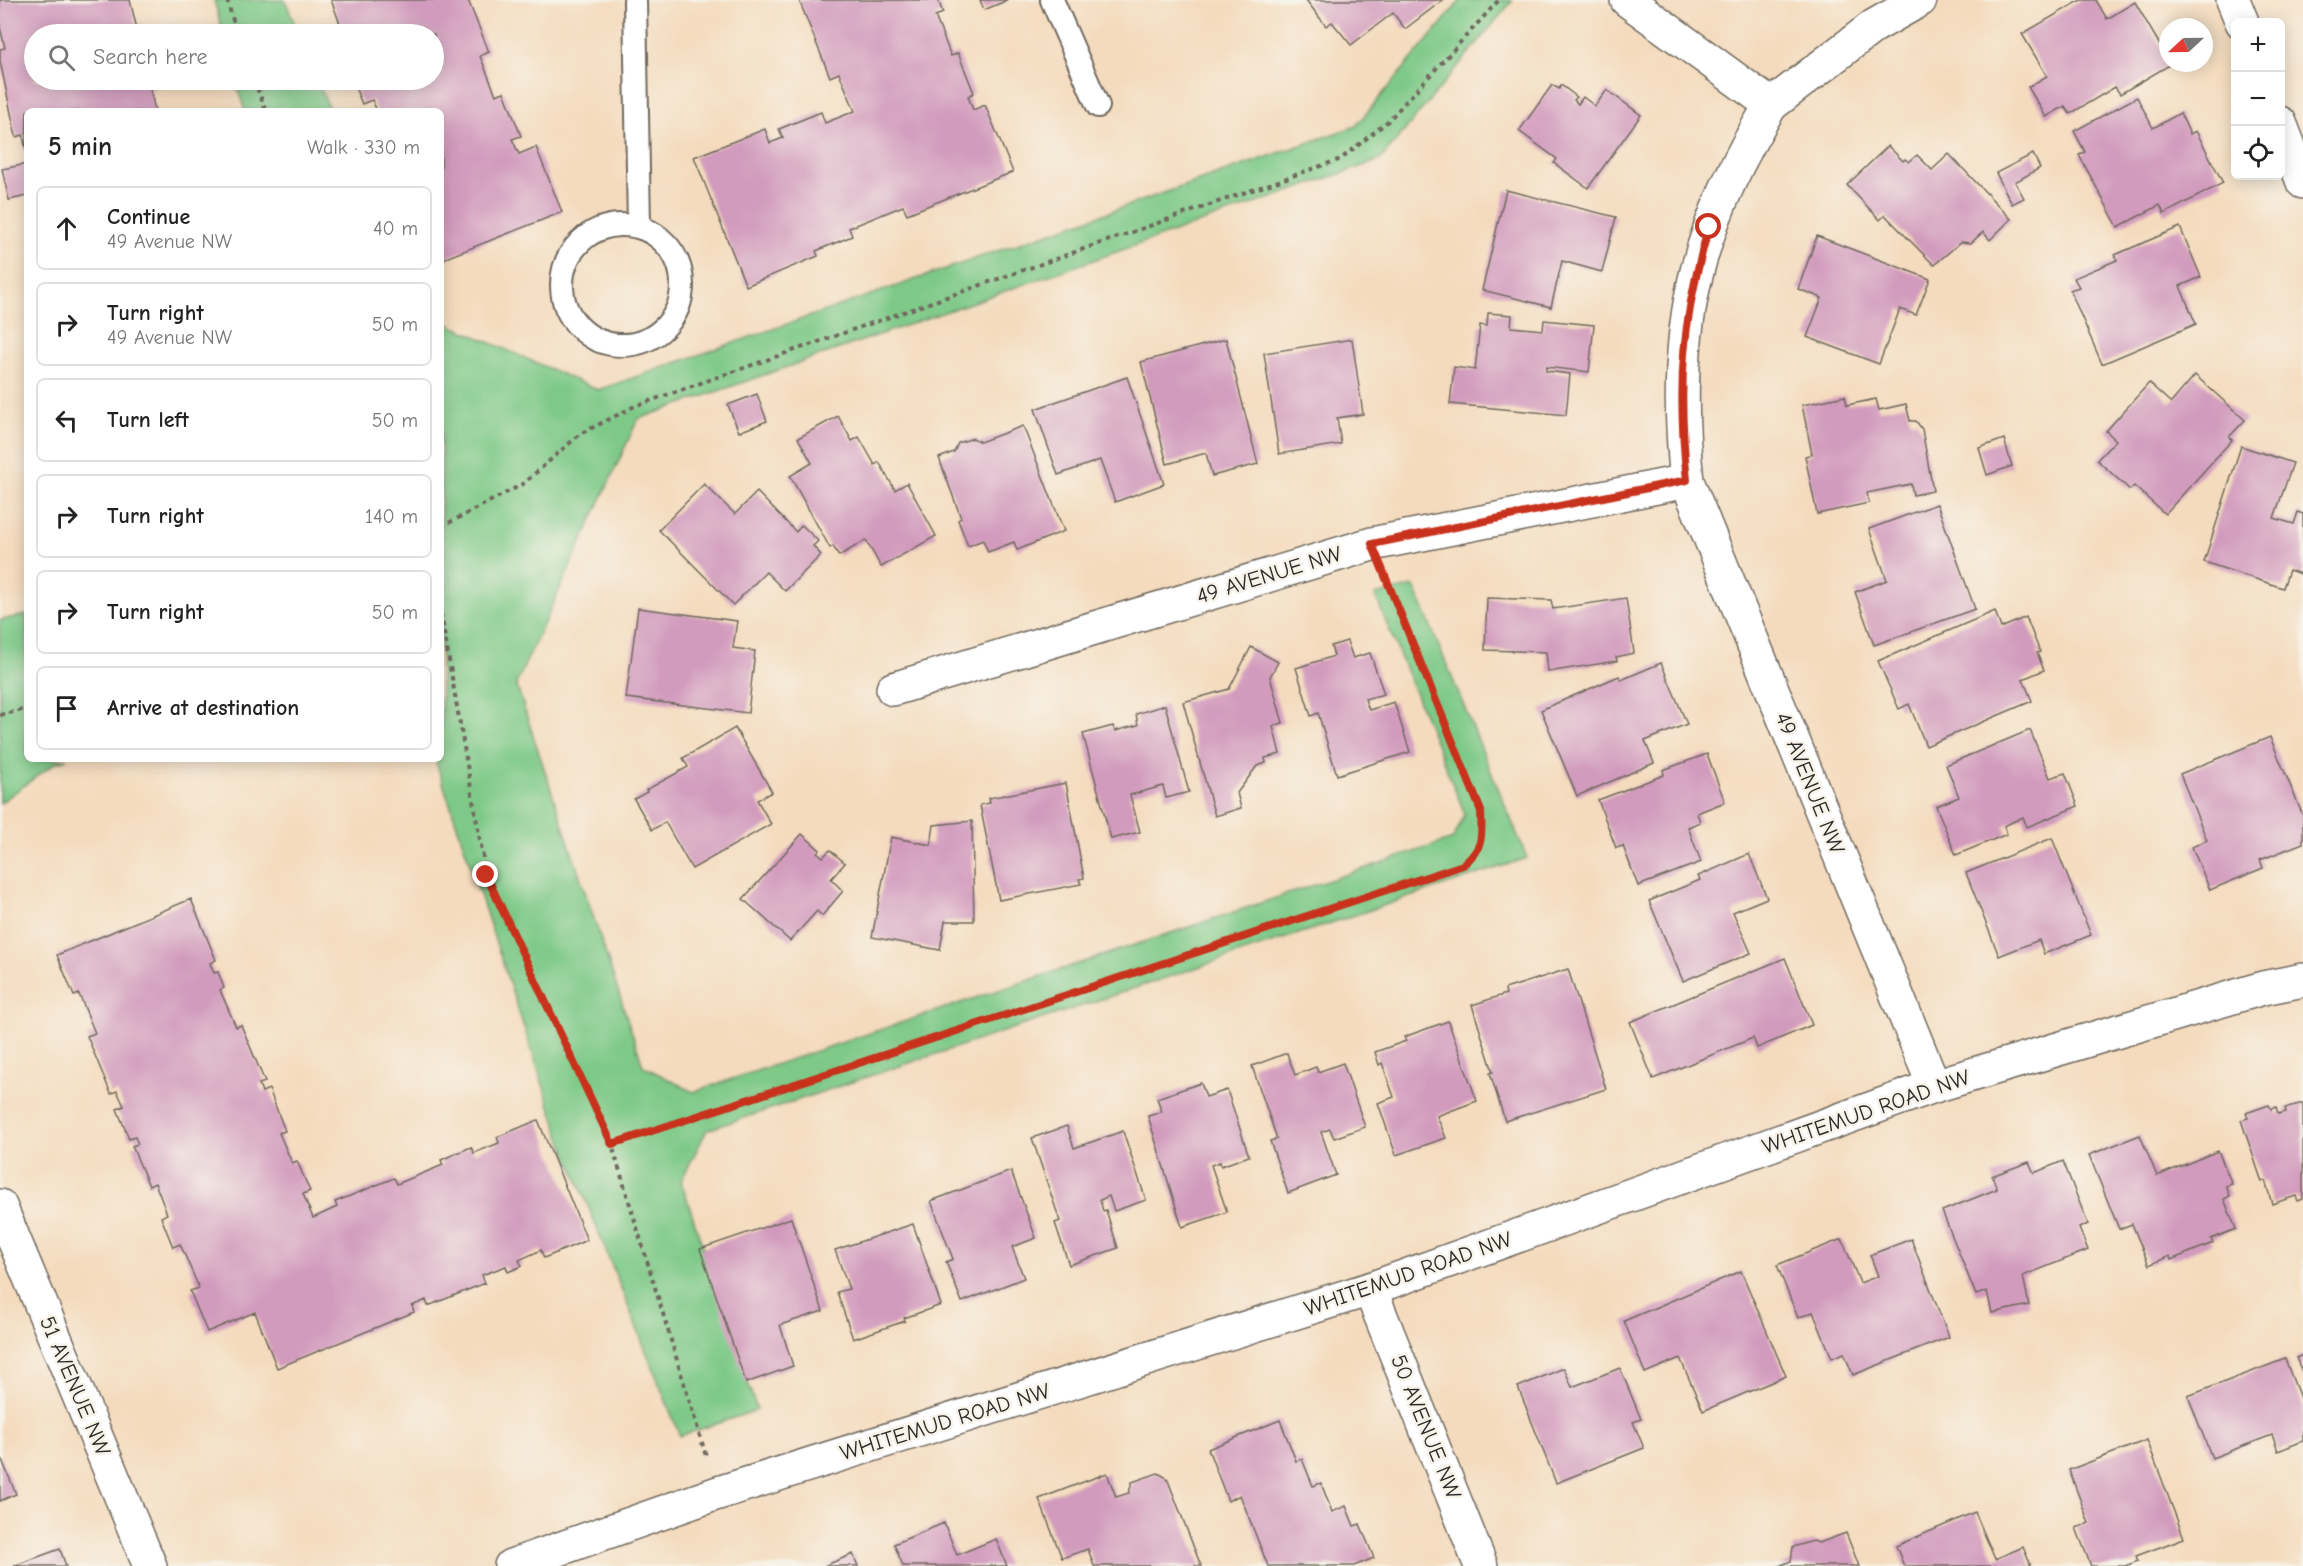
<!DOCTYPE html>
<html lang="en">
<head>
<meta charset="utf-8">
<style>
  :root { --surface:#fff; --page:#f2f2f2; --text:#222; --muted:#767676; --line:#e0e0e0 }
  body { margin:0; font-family:"Comic Neue",sans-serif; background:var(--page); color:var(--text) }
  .controls { position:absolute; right:18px; top:18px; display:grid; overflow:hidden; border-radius:9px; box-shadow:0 3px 15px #0003 }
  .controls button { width:54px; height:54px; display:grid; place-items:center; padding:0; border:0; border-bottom:2px solid var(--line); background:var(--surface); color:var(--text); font:30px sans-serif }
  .compass { position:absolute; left:2159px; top:18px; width:54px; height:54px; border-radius:50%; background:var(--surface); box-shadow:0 3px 15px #0003; rotate:248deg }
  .stop { position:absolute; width:18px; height:18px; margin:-14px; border:4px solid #c8321e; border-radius:50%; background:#fff }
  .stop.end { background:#c8321e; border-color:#fff; box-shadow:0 2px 6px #0008 }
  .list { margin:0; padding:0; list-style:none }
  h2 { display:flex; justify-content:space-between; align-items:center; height:78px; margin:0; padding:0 24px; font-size:26px }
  h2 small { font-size:20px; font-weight:400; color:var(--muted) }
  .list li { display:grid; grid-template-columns:39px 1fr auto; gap:18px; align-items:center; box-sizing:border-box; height:84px; margin:0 12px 12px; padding:0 12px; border:2px solid var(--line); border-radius:9px }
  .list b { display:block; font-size:22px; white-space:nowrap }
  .list p { margin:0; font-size:20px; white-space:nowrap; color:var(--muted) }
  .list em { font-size:20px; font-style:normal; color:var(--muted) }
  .icon { flex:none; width:33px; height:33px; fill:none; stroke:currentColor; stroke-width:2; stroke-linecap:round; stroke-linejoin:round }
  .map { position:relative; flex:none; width:2303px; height:1566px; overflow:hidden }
  .search { position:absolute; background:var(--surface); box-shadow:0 3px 15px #0003; left:24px; top:24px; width:420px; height:66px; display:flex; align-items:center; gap:15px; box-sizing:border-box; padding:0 21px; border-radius:33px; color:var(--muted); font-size:22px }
  .panel { position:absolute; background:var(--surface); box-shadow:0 3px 15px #0003; left:24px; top:108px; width:420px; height:654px; border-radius:9px }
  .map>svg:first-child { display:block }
  .green { fill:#7ec988; stroke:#547a5a; stroke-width:1.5 }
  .building { fill:#d29bbd }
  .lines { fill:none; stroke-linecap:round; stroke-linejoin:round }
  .lane-casing { stroke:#71695e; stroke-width:26 }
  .street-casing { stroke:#71695e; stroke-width:36 }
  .path { stroke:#71695e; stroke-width:4; stroke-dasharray:4.5 4.5; stroke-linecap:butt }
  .lane { stroke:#fff; stroke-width:22 }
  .street { stroke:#fff; stroke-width:33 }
  .route { stroke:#c8321e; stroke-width:8 }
  .labels { text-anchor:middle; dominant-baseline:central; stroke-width:5; stroke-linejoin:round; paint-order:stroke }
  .street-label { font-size:22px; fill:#2b2b2b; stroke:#f7f3e8 }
</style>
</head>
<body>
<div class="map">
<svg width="2303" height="1566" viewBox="0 0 2303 1566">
  <rect width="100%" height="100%" fill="#f7f3e8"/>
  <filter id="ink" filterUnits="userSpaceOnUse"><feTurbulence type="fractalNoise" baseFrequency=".0167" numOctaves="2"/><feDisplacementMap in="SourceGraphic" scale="12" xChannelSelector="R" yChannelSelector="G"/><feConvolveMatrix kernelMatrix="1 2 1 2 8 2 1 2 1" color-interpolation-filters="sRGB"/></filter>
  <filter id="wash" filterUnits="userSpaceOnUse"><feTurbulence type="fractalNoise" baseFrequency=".008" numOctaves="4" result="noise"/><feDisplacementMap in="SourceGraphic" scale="24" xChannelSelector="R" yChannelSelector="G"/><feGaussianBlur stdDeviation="1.35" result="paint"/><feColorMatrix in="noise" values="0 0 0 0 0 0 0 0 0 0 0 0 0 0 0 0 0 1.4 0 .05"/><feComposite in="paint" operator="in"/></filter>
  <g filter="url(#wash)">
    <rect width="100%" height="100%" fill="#f4dbbe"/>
    <g class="green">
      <polygon points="214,0 285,0 299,34 223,34"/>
      <polygon points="1461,0 1513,0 1380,160 638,419 516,684 643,1066 693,1092 1453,839 1465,814 1375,595 1414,586 1527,858 707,1130 681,1181 757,1410 680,1436 560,1136 435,759 441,759 441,321 598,390 1356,126"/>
      <polygon points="235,80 317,80 330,111 245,111"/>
      <polygon points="27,615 27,759 67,759 55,763 0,803 0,620"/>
    </g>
    <g id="blocks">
      <g class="building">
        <polygon points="0,0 130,0 137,29 144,27 145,34 34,34 34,80 155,80 156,87 150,88 155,111 27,111 26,151 23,135 16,137 0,61 0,49 5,48 0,27"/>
        <polygon points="331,0 468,0 489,52 480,56 496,95 504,92 521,136 512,139 519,154 536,147 562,212 441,260 441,111 377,111 372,100 362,104 352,80 434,80 434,34 344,34"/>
        <polygon points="799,0 938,0 943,13 935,16 951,56 958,53 974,93 968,96 973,110 985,105 1013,172 907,214 903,206 849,228 852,236 816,251 818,256 746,286 694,157 765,129 770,143 783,138 779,129 821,112 825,123 855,111 839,73 830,77"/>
        <polygon points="980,0 1008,0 984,10"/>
        <polygon points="1306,0 1443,0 1405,29 1393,13 1351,45 1332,22 1326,26"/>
        <polygon points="2081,0 2096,0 2107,19 2135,2 2168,59 2168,63 2173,63 2120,94 2115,87 2070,114 2065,106 2046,117 2028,87 2047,76 2022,34"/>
        <polygon points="1552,85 1559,89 1561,85 1577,97 1574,100 1578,104 1583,97 1595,106 1607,90 1641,115 1588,188 1554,163 1557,159 1519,131"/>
        <polygon points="2137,97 2153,128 2180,113 2190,134 2196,131 2223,183 2164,214 2160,205 2118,227 2079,155 2085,152 2074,131"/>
        <polygon points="1888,146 1903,161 1905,159 1909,162 1917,155 1932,170 1949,154 2011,219 1990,240 1983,232 1971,243 1961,242 1934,265 1885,215 1880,220 1847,185"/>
        <polygon points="2033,154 2040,168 2015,182 2024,198 2012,204 1996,173"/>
        <polygon points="27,164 27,196 9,200 2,169"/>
        <polygon points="1506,190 1616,217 1602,272 1562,261 1551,307 1482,290"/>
        <polygon points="2180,227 2201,277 2180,286 2196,324 2102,364 2070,290 2079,287 2074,278 2117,260 2115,255"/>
        <polygon points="1817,236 1930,279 1916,315 1900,309 1879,364 1807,337 1822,298 1798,289"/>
        <polygon points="1488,313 1512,315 1511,327 1543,330 1544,320 1594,325 1589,372 1546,367 1546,371 1570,374 1566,415 1450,404 1454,367 1475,370 1480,325 1487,326"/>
        <polygon points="1226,339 1258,464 1212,476 1206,453 1167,464 1141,362"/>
        <polygon points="1352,339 1363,414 1337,418 1341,444 1279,454 1264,353"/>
        <polygon points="2195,375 2245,420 2229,437 2232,440 2165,514 2134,486 2130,490 2097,460 2116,440 2106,431 2149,383 2171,403"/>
        <polygon points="1127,377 1164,484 1115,502 1100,460 1058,475 1035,409"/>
        <polygon points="757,394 767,421 739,432 728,405"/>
        <polygon points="1845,396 1847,405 1876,399 1879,410 1906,404 1910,421 1916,421 1922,429 1933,491 1913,495 1911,484 1867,493 1869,503 1817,514 1805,456 1812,454 1802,405"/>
        <polygon points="838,416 852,441 859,437 875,465 879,462 895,490 907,483 936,536 881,567 866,540 839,556 833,546 830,548 790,476 812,463 798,438"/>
        <polygon points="1023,426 1064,531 1017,550 1014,542 988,552 983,540 968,546 958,520 961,518 939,458 954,452 958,443 973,438 980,442"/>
        <polygon points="2004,439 2012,466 1987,475 1979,448"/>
        <polygon points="2241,446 2293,463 2274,518 2294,524 2298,512 2303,514 2303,575 2289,570 2283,588 2204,562"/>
        <polygon points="704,484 735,514 757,492 796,532 802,525 818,541 813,546 821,555 785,591 766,572 733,605 659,530"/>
        <polygon points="1937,504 1975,609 1874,645 1855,592 1887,580 1869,529"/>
        <polygon points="1487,598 1551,600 1553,609 1626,598 1634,653 1616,657 1617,661 1548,672 1546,652 1485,650"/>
        <polygon points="638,608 737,621 733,648 755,651 748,713 626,698"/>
        <polygon points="1995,611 2001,628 2026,617 2040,652 2037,653 2044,670 2023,679 2032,701 1926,746 1909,704 1899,709 1878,661"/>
        <polygon points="1347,641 1353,658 1370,653 1384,694 1365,699 1369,710 1394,702 1410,752 1337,775 1318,713 1311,716 1296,668 1334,656 1331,646"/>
        <polygon points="1251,647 1278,662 1270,677 1283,723 1273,726 1280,754 1265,758 1266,763 1257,766 1237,793 1241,808 1215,816 1183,702 1229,689"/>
        <polygon points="1661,663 1687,724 1645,741 1654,763 1577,796 1541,710 1619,676 1621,680"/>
        <polygon points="1165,705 1189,792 1166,798 1163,786 1130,795 1140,832 1111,839 1083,734 1113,726 1115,731 1138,725 1136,714"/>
        <polygon points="735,728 772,792 757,800 771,824 692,869 665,822 652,830 634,799 647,792 646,790 688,767 683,758"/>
        <polygon points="2030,730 2050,778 2065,773 2078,806 2027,827 2023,817 2004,826 2007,834 1956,855 1936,806 1959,797 1946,765"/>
        <polygon points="2270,737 2303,816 2303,843 2260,860 2263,868 2210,890 2192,847 2207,840 2180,774"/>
        <polygon points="1707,754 1725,802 1697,813 1700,822 1688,827 1701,862 1638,886 1623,846 1616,848 1598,800 1664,775 1663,770"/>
        <polygon points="1066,783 1084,878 1079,879 1081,884 999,900 980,805 990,803 989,798"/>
        <polygon points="972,821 974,921 945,921 940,950 872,937 891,837 931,845 934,825"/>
        <polygon points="802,834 820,850 817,852 823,857 830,850 845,863 831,879 843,891 822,916 817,911 790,941 743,899"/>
        <polygon points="2052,838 2091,935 2044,954 2039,940 1999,956 1966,873"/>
        <polygon points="1749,854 1767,898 1733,912 1751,953 1683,981 1649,901 1700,880 1698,876"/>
        <polygon points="191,899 216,960 210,963 214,973 218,972 224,988 220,990 236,1027 241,1025 265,1082 259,1084 262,1092 269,1089 285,1131 279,1133 292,1163 297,1161 310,1191 303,1194 313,1218 337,1207 335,1202 394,1178 397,1184 443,1165 441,1160 471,1147 474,1153 499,1143 497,1137 538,1120 587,1240 544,1258 541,1250 519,1260 522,1266 508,1272 506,1266 482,1275 485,1283 428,1306 426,1300 412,1306 414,1312 277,1368 255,1312 207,1332 190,1291 199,1288 180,1244 173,1247 161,1217 167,1214 155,1183 149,1186 132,1146 138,1144 135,1137 129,1139 117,1109 124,1106 117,1091 111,1094 87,1036 95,1033 79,994 74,996 57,955"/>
        <polygon points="1785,958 1812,1025 1757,1048 1753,1038 1653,1079 1630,1022"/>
        <polygon points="1568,969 1606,1089 1505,1121 1490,1073 1493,1072 1472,1005 1506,994 1505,989"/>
        <polygon points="1448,1021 1477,1101 1437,1116 1446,1138 1396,1155 1378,1103 1394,1097 1382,1063 1379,1065 1375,1052 1406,1041 1404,1037"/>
        <polygon points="1287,1053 1295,1075 1316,1067 1318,1072 1343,1063 1365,1127 1334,1138 1330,1129 1321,1132 1336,1175 1288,1193 1270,1141 1277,1139 1252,1066"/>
        <polygon points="1201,1083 1206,1097 1227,1090 1249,1156 1221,1166 1220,1162 1211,1165 1227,1212 1182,1227 1148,1116 1162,1112 1157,1098"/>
        <polygon points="2303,1103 2303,1199 2298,1201 2296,1196 2272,1204 2265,1180 2262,1182 2241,1120 2248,1118 2246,1113 2269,1105 2271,1109 2276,1107 2278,1114 2286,1112 2285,1108"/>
        <polygon points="1067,1126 1074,1148 1123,1131 1146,1200 1114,1211 1109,1196 1100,1200 1103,1211 1106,1210 1118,1248 1069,1265 1055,1223 1060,1221 1032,1138"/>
        <polygon points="2140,1135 2157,1176 2218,1151 2232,1184 2226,1186 2230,1196 2224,1199 2236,1229 2211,1239 2213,1243 2171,1260 2170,1256 2149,1265 2132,1224 2119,1229 2089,1155"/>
        <polygon points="2063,1161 2088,1224 2079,1228 2088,1250 2023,1276 2029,1305 1992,1313 1987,1291 1976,1295 1942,1211 1997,1189 1992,1176 2029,1162 2034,1173"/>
        <polygon points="1011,1171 1036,1238 1012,1247 1024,1278 962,1302 946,1262 953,1259 931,1201"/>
        <polygon points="791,1218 823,1311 780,1325 793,1366 746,1383 700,1249"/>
        <polygon points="913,1224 941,1305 904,1318 905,1321 853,1339 837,1292 849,1289 835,1250"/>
        <polygon points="1842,1239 1860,1283 1878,1276 1870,1255 1911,1239 1949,1337 1853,1375 1844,1353 1832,1358 1813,1312 1798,1318 1777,1265"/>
        <polygon points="1741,1271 1786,1376 1703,1411 1680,1358 1645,1373 1624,1321"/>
        <polygon points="2303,1355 2303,1374 2296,1358"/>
        <polygon points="2285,1359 2303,1406 2303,1441 2278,1451 2272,1435 2212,1458 2188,1396"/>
        <polygon points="1564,1368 1572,1387 1620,1368 1641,1419 1633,1422 1644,1448 1556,1483 1518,1387"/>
        <polygon points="1280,1420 1296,1461 1302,1459 1313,1486 1321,1483 1332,1512 1346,1506 1354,1526 1360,1524 1374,1558 1354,1566 1268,1566 1240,1495 1228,1501 1208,1449"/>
        <polygon points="2147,1440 2184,1538 2136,1556 2138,1561 2125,1566 2091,1566 2076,1528 2089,1523 2069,1470"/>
        <polygon points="0,1455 16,1494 0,1501"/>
        <polygon points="1107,1473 1116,1497 1129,1493 1132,1482 1158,1473 1167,1478 1201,1566 1094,1566 1088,1549 1062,1558 1039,1499"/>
        <polygon points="1975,1512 1995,1559 2023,1547 2031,1566 1904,1566 1896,1546"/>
        <polygon points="944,1523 957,1555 996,1539 1007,1566 903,1566 894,1544"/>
        <polygon points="1846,1533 1859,1566 1779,1566 1791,1561 1793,1547 1813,1541 1819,1543"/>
        <polygon points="60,1549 66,1566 13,1566"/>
        <polygon points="853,1554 858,1566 824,1566"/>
      </g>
    </g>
  </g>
  <g filter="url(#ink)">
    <use href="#blocks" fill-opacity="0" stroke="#71695e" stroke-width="1.5"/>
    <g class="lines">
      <g class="lane-casing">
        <g id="lane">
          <polyline points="635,0 639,227"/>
          <polyline points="1052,0 1098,106"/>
          <circle cx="622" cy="285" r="60"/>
        </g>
      </g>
      <g class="street-casing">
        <g id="street">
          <polyline points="1627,0 1771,105 1874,26 1920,0"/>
          <polyline points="2233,0 2242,22"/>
          <path d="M 1771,105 C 1693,231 1671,333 1687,481 L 1934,1086"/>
          <polyline points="2280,123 2303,182"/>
          <polyline points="893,689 1372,544 1687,481"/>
          <polyline points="0,1206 150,1566"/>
          <polyline points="1370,1289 1481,1566"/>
          <polyline points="511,1566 715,1494 1370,1289 1934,1086 2263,988 2303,980"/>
        </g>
      </g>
      <g class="path">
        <polyline points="227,0 237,34"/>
        <polyline points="254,80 266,111"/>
        <polyline points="441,527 523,484 580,434 635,406 1341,159 1388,121 1499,0"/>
        <polyline points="441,614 486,875 612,1145 706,1456"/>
        <polyline points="0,715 27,709"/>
        <polyline points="612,1145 1463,865 1481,845 1481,811 1387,581"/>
      </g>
      <use href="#lane" class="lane"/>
      <use href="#street" class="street"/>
    </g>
  </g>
  <g class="lines" filter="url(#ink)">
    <path class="route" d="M 486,875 L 612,1144 L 1463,865 C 1484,847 1482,837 1481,811 L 1372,544 L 1687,480 C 1677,386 1682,318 1709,227"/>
  </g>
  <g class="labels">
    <g class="street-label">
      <text transform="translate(1269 575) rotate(-17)">49 AVENUE NW</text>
      <text transform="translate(1810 783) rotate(68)">49 AVENUE NW</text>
      <text transform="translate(1866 1112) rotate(-19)">WHITEMUD ROAD NW</text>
      <text transform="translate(1408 1274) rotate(-19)">WHITEMUD ROAD NW</text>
      <text transform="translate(75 1386) rotate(67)">51 AVENUE NW</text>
      <text transform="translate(945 1422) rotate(-17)">WHITEMUD ROAD NW</text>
      <text transform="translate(1426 1427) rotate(68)">50 AVENUE NW</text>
    </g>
  </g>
</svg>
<div class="controls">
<button>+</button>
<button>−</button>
<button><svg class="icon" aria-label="locate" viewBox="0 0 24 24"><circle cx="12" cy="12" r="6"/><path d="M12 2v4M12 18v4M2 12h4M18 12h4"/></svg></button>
</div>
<svg class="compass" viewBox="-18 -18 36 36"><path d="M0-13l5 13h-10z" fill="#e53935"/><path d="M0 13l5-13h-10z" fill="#767676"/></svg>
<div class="stop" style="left:1709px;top:227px"></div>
<div class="stop end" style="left:486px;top:875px"></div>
<div class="search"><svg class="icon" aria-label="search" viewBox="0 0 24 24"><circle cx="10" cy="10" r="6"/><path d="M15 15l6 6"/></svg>Search here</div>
<section class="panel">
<h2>5 min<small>Walk · 330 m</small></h2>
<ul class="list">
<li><svg class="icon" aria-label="ahead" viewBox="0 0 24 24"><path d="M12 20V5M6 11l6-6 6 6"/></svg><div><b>Continue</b><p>49 Avenue NW</p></div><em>40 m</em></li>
<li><svg class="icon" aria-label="right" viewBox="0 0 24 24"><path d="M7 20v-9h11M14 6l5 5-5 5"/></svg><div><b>Turn right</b><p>49 Avenue NW</p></div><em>50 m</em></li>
<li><svg class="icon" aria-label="left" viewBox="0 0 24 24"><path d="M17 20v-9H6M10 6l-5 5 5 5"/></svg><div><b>Turn left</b></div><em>50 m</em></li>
<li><svg class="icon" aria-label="right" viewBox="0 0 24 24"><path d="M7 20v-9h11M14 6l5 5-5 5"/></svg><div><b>Turn right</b></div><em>140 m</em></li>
<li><svg class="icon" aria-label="right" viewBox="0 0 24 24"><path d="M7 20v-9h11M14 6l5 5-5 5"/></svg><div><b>Turn right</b></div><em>50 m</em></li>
<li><svg class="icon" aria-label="arrive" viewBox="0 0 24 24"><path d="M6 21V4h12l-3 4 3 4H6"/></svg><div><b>Arrive at destination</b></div></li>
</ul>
</section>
</div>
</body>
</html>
